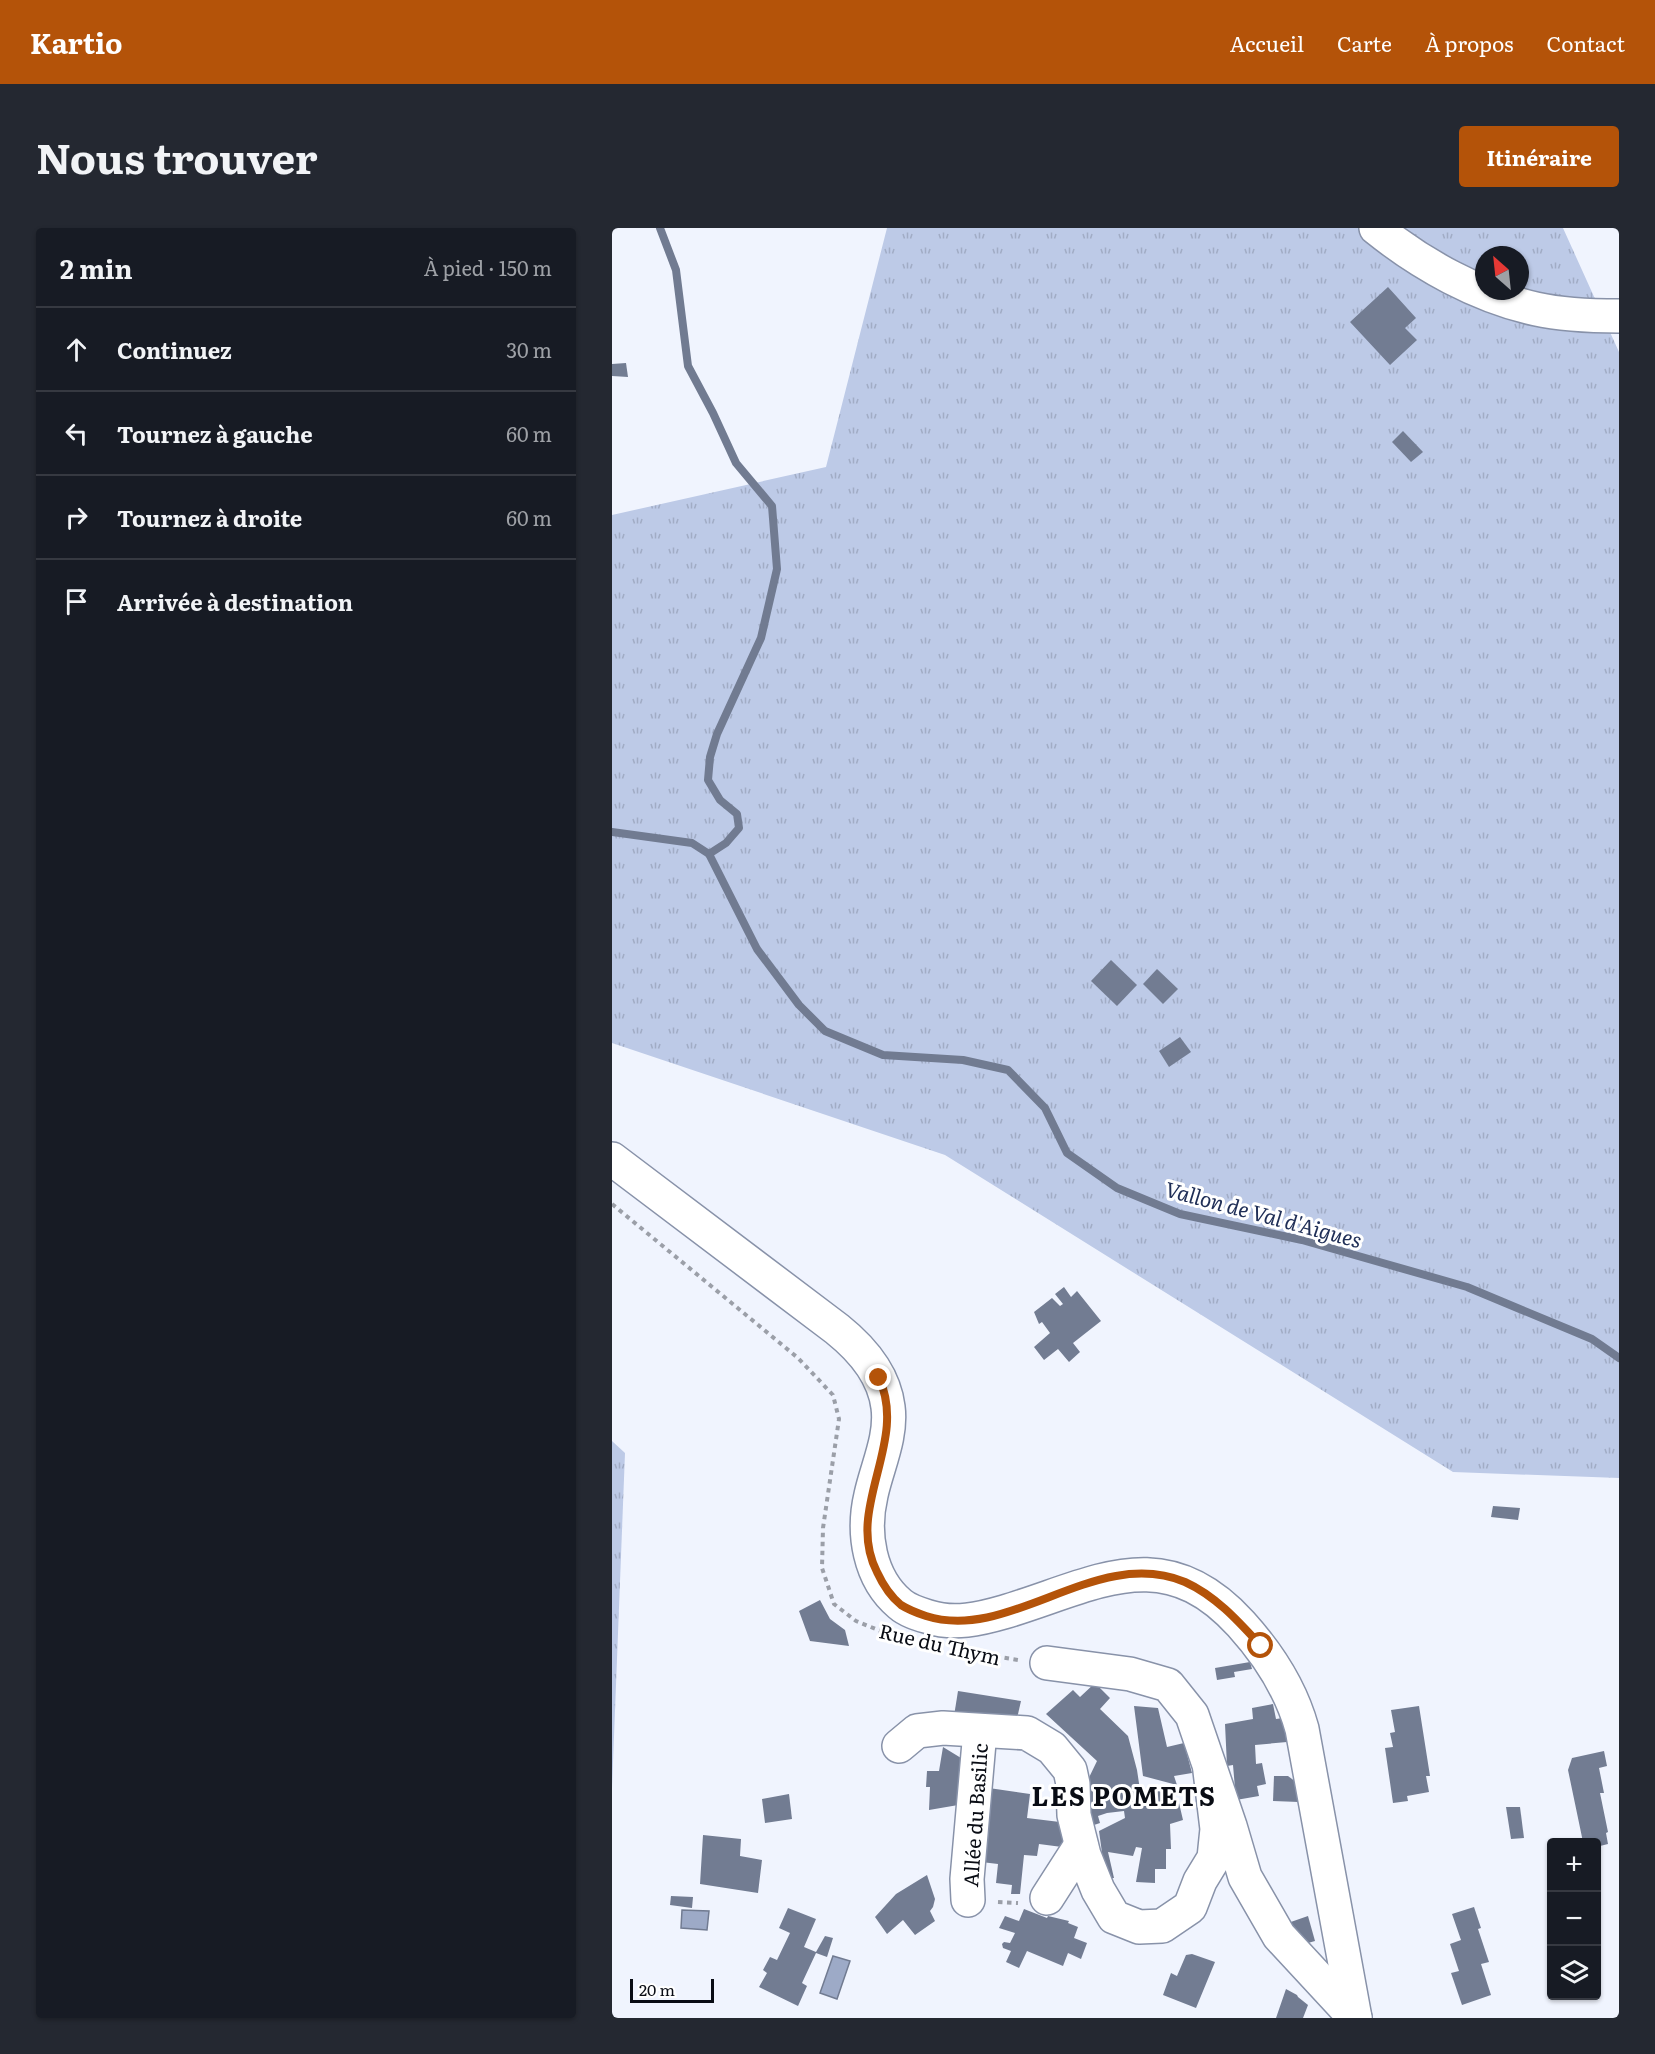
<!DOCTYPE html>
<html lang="fr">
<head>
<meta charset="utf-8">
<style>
  :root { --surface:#171b24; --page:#242831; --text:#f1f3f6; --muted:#9ea1a6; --line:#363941; --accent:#b45309 }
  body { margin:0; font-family:Literata,serif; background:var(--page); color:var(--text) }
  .controls { position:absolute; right:18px; bottom:18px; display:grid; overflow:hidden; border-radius:6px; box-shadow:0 2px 4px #0004 }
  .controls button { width:54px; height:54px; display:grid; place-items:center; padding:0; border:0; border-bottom:2px solid var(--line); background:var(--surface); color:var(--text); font:30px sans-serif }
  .compass { position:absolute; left:863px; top:18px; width:54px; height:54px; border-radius:50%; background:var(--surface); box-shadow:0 2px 4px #0004; rotate:333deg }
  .scale { position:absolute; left:18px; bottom:15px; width:84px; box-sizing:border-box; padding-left:6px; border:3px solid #090c14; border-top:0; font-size:16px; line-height:21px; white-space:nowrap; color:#090c14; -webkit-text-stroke:4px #fff; paint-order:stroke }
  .stop { position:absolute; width:18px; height:18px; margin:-14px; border:4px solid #b45309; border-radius:50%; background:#fff }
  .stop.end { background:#b45309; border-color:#fff; box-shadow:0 2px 6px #0008 }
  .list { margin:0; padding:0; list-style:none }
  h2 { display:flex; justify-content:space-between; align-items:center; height:78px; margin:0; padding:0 24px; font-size:26px }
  h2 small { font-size:20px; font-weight:400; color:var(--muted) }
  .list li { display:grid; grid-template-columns:39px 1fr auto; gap:18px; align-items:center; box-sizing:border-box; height:84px; padding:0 24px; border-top:2px solid var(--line) }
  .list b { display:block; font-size:22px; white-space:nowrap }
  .list em { font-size:20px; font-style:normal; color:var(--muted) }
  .icon { flex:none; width:33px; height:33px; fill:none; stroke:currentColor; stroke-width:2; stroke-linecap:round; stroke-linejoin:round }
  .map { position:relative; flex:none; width:1007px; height:1790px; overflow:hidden; border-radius:6px }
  header { display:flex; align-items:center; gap:36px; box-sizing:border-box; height:84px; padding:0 30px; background:var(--accent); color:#fff }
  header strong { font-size:28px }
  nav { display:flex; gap:33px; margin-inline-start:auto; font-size:21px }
  .intro { display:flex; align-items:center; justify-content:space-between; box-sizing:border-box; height:144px; padding:0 36px }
  h1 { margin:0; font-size:42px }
  .button { padding:15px 27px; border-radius:6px; background:var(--accent); color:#fff; font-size:21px; font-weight:700 }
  main { display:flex; gap:36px; padding:0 36px }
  aside { flex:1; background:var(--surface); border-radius:6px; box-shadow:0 2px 4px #0004 }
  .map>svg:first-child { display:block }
  .grass { fill:url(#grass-tufts); fill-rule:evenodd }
  .water { fill:#9daac7; stroke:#717b91; stroke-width:1.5 }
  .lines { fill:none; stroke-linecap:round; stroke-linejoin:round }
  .stream { stroke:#717b91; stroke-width:8 }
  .building { fill:#727c92 }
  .minor-casing { stroke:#8892a9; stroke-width:36 }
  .path { stroke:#9b9fa8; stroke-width:4; stroke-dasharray:4.5 4.5; stroke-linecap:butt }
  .minor { stroke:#fff; stroke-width:33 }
  .route { stroke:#b45309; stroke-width:8 }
  .labels { text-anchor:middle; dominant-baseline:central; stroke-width:6; stroke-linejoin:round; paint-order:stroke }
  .street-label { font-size:20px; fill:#090c14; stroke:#fff }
  .water-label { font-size:21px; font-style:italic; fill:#202f57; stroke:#fff }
  .district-label { font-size:26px; font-weight:bold; letter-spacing:1.5px; fill:#090c14; stroke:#fff }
</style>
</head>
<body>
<header>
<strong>Kartio</strong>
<nav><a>Accueil</a><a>Carte</a><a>À propos</a><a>Contact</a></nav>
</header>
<div class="intro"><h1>Nous trouver</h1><a class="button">Itinéraire</a></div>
<main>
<aside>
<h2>2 min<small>À pied · 150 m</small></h2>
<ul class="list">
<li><svg class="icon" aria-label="ahead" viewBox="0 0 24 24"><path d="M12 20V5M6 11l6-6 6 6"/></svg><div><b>Continuez</b></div><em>30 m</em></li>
<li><svg class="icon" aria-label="left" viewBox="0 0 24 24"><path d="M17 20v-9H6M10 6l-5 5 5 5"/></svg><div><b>Tournez à gauche</b></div><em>60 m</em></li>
<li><svg class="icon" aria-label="right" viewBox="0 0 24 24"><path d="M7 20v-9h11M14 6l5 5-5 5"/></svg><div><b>Tournez à droite</b></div><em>60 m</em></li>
<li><svg class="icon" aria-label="arrive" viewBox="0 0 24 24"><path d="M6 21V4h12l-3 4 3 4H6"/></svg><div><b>Arrivée à destination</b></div></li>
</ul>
</aside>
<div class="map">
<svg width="1007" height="1790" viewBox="0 0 1007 1790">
  <defs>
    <pattern id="grass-tufts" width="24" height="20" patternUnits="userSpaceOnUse" patternTransform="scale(1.5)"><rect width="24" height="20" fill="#bdcae7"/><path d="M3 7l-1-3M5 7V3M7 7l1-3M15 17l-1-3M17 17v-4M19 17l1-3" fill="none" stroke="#a1acc5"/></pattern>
  </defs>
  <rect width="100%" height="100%" fill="#f0f4fe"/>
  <g class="grass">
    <path d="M 275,0 L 951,0 L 1007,124 L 1007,1250 L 841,1244 L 333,927 L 0,815 L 0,287 L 214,239 ZM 872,27 L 908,27 L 908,63 L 872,63 Z"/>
    <polygon points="0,1213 13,1225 0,1560"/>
  </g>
  <g class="water">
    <polygon points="70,1682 97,1683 95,1702 69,1700"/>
    <polygon points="221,1728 238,1733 225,1771 208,1765"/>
  </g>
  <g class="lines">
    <g class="stream">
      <polyline points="48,0 64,42 76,138 101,185 124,235 160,278 165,341 149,410 105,506 98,529 96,552 108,572 125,586 127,600 114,615 97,626"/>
      <polyline points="0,604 80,615 97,626 145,721 187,777 213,803 271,827 351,832 396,842 433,880 455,925 505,960 568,986 690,1012 855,1059 980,1111 1007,1130"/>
    </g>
  </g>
  <g class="building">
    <polygon points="776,59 804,90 793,100 805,112 778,137 738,94"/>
    <polygon points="14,135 16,149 0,148 0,136"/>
    <polygon points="791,203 811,224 799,234 780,214"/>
    <polygon points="499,732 525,757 505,778 479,753"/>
    <polygon points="545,741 566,761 551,776 531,756"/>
    <polygon points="568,809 579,824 557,839 547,823"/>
    <polygon points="452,1059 459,1069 465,1063 489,1093 461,1115 468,1124 457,1134 446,1121 432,1132 422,1119 438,1105 430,1094 427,1096 422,1084 440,1070 448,1078 451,1076 443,1066"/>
    <polygon points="881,1278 908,1280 906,1292 879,1289"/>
    <polygon points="208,1372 218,1391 233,1402 237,1418 198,1413 187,1383"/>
    <polygon points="638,1434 640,1441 622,1444 623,1449 605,1452 603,1440"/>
    <polygon points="483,1455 498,1470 488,1481 516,1508 525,1542 528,1562 554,1561 557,1577 567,1575 571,1592 558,1596 559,1621 554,1621 554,1641 543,1641 543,1655 524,1654 530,1620 524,1619 521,1628 496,1624 502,1650 491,1650 491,1632 487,1603 513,1590 512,1583 495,1585 486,1588 488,1595 473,1600 471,1562 485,1533 434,1486 461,1462 468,1469"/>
    <polygon points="346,1463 409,1473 403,1499 342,1488"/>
    <polygon points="661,1476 664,1491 671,1490 675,1514 643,1517 644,1536 650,1535 654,1556 645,1558 647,1568 624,1572 621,1537 615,1538 613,1496 641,1491 640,1480"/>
    <polygon points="522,1478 546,1480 555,1519 572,1515 580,1545 562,1548 565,1557 531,1548"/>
    <polygon points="807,1478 818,1548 814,1548 817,1564 795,1568 796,1573 781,1575 773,1520 781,1519 778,1505 783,1504 779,1482"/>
    <polygon points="331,1519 349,1530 348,1537 354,1537 352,1576 317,1582 318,1559 314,1559 315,1543 327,1543"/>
    <polygon points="992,1523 995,1538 987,1540 992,1565 988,1565 996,1604 994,1605 996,1616 984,1619 984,1614 971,1614 956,1542 960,1530"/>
    <polygon points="662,1548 676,1548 684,1554 687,1574 661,1573"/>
    <polygon points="370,1559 418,1566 415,1590 456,1595 455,1608 450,1619 427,1616 425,1628 412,1627 408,1666 399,1666 400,1657 384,1655 386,1636 361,1633"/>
    <polygon points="177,1566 180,1591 153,1595 150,1571"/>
    <polygon points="894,1579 908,1579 912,1610 899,1611"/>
    <polygon points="91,1607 129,1611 128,1628 150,1632 146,1665 88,1656"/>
    <polygon points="315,1647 323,1671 321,1679 318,1683 323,1693 303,1707 291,1692 275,1706 263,1689 284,1666"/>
    <polygon points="59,1668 81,1669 80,1680 58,1677"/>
    <polygon points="862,1679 869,1700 866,1701 877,1734 869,1736 879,1767 850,1777 839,1745 847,1743 838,1716 849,1712 840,1686"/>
    <polygon points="176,1680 204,1691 192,1719 204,1724 213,1708 221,1710 215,1729 204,1725 190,1755 195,1758 186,1778 147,1759 155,1745 151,1742 158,1729 165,1732 178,1705 167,1700"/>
    <polygon points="412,1681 435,1690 436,1688 457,1693 456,1695 466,1699 462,1710 475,1715 469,1731 456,1725 451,1738 415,1723 407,1740 394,1734 399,1723 391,1720 390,1716 392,1714 398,1715 403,1705 387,1700 393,1688 407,1693"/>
    <polygon points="696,1688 703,1713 682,1719 673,1696"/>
    <polygon points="580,1726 603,1734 584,1780 551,1767 559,1745 565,1748 574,1727"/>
    <polygon points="674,1761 685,1767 686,1769 696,1777 691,1790 664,1790"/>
  </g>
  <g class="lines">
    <g class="minor-casing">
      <g id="minor">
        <path d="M 764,0 C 810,37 866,68 924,81 C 951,87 980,88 1007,88"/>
        <path d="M 0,931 L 225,1101 C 250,1121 272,1146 276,1179 C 280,1209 265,1239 259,1267 C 250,1305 257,1350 288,1376 C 296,1383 307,1386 317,1389 C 342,1397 368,1391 392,1384 C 483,1357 551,1310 629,1396 C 657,1427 679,1461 690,1501 L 743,1790"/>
        <polyline points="435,1435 518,1446 556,1457 580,1487 618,1598 633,1649 667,1708 743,1790"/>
        <polyline points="287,1518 305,1503 331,1500 415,1505 440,1520 458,1542 461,1556 462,1587 472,1627 486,1662 502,1689 527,1699 550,1698 578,1679 588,1653 602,1630 605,1601 598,1543"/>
        <polyline points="435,1670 469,1617"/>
        <polyline points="356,1672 355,1651 368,1503"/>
      </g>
    </g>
    <g class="path">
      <polyline points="0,976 186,1130 221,1167 227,1191 211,1300 210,1340 222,1376 244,1393 271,1404"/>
      <polyline points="357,1424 406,1432"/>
      <polyline points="386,1674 406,1675"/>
    </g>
    <use href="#minor" class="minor"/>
  </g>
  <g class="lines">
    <path class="route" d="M 267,1150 C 297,1215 232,1280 265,1344 C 271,1357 278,1368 289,1377 C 297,1382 305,1385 314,1388 C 399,1415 484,1317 573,1354 C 604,1368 627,1394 649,1418"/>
  </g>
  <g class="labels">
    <g class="street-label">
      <text transform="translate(328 1415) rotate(13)">Rue du Thym</text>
      <text transform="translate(362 1587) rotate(-86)">Allée du Basilic</text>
    </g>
    <g class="water-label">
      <text transform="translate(652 985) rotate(15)">Vallon de Val d'Aigues</text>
    </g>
    <g class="district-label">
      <text x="512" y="1566">LES POMETS</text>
    </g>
  </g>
</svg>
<div class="controls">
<button>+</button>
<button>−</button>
<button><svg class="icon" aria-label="layers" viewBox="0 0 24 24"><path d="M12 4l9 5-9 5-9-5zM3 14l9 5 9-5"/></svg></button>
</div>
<svg class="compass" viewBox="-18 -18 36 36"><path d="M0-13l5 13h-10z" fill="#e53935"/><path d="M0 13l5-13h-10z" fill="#9ea1a6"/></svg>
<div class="scale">20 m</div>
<div class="stop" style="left:649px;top:1418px"></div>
<div class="stop end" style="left:267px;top:1150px"></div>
</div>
</main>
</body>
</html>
